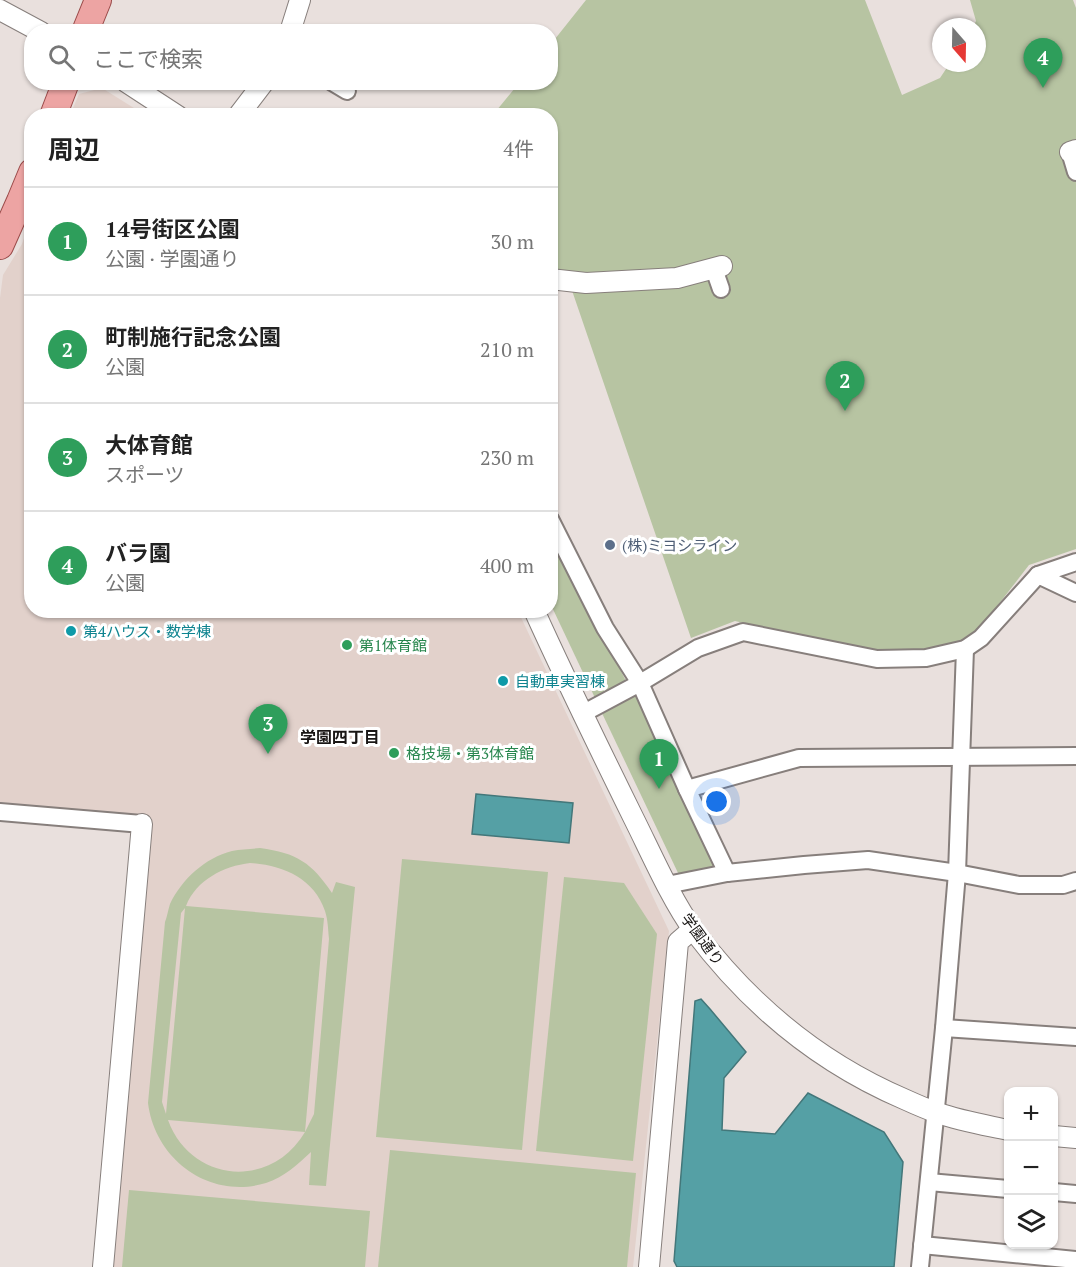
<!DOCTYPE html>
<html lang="ja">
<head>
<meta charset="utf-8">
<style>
  :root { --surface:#fff; --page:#f2f2f2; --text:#222; --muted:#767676; --line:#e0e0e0; --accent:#111827 }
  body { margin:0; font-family:"PT Serif","Noto Sans JP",serif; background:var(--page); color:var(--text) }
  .controls { position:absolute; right:18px; bottom:18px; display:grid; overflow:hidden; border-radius:12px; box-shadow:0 2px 4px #0004 }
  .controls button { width:54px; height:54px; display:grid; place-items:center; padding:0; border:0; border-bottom:2px solid var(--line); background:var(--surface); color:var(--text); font:30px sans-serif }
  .compass { position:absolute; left:932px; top:18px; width:54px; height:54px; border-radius:50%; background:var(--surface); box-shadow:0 2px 4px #0004; rotate:160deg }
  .you { position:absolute; left:717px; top:802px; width:21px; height:21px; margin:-15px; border:4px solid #fff; border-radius:50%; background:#1a73e8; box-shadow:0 0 0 9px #1a73e833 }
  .badge { display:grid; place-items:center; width:39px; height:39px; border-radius:50%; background:var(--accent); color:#fff; font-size:20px; font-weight:700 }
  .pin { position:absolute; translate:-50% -50px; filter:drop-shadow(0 2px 3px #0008) }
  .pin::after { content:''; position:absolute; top:32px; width:21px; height:18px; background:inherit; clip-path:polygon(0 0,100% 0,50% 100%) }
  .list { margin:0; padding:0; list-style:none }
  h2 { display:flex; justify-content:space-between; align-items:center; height:78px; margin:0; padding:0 24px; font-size:26px }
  h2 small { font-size:20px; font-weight:400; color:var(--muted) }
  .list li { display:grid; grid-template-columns:39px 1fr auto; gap:18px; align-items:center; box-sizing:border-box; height:108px; padding:0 24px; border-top:2px solid var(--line) }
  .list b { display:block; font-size:22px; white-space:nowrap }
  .list p { margin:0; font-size:20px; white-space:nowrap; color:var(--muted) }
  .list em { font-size:20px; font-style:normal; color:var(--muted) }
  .icon { flex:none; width:33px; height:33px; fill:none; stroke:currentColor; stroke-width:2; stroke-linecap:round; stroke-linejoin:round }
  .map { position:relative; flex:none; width:1076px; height:1267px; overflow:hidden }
  .search { position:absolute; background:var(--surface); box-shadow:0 2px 4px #0004; left:24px; top:24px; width:534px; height:66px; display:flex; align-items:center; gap:15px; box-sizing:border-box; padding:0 21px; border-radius:24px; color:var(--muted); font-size:22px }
  .panel { position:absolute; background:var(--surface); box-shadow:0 2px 4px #0004; left:24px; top:108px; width:534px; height:510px; border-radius:24px }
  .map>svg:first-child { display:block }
  .built { fill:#e2d1cb }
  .green { fill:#b7c4a2; fill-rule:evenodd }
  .water { fill:#55a0a5; stroke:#43777a; stroke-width:1.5 }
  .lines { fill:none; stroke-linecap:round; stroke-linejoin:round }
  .minor-casing { stroke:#877f7c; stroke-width:20 }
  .tertiary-casing { stroke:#877f7c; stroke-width:22 }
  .primary-casing { stroke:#9b4b4a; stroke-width:28 }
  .minor { stroke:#fff; stroke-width:16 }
  .tertiary { stroke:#fff; stroke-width:20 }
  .primary { stroke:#eda4a3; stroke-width:26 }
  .service-dot { fill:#5c6f8a; stroke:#fff; stroke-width:2 }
  .culture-dot { fill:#0f9aa8; stroke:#fff; stroke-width:2 }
  .leisure-dot { fill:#2e9e5b; stroke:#fff; stroke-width:2 }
  .labels { text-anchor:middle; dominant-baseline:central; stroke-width:6; stroke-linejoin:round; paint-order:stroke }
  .service-label { font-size:15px; fill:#4e5e75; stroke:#fff; text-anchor:start }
  .culture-label { font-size:15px; fill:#0d838f; stroke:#fff; text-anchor:start }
  .leisure-label { font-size:15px; fill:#27864d; stroke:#fff; text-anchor:start }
  .street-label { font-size:15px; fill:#191615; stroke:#fff }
  .neighbourhood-label { font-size:16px; font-weight:bold; fill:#191615; stroke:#fff }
</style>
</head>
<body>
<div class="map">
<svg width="1076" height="1267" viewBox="0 0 1076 1267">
  <rect width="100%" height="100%" fill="#e9e0dd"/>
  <g class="built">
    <polygon points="102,88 145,115 70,115 79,94"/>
    <polygon points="31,217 32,610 518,611 669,931 633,1267 110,1267 151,820 0,802 0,298 3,275 22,244"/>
  </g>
  <g class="green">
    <polygon points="586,0 865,0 902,95 940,78 950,63 977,63 977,27 973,27 976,21 970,0 1073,0 1076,8 1076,549 1029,565 973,637 957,645 925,652 869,653 735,621 691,638 566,273 551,271 550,116 492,116 519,83 550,82 551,44"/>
    <polygon points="551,533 627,683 595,698 551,605"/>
    <polygon points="635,692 716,867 679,875 601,711"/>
    <path d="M 260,848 C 297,853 312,863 332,893 L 336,882 L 355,887 L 326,1186 L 309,1185 L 311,1152 C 297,1165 284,1177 266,1183 C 210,1200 155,1160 148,1103 L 165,922 C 167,917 168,910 170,904 C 182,879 205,858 232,851 C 241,849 251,849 260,848 ZM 250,863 C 282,865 314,878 325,911 C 328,920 328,929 329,939 L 314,1114 L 305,1132 L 324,918 L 186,906 C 196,880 224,866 250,863 ZM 185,908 L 166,1114 L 162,1102 L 181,913 ZM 168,1120 L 305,1132 C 271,1190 191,1183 168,1120 Z"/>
    <polygon points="402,859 548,872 522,1150 376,1137"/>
    <polygon points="564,877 624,883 657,934 633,1161 536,1151"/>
    <polygon points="390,1150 636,1173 627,1267 378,1267"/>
    <polygon points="129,1190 370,1211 365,1267 122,1267"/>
  </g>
  <g class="water">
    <polygon points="476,794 573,803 569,843 472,834"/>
    <polygon points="701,999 710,1009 746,1052 724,1078 722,1130 775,1134 808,1093 884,1132 903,1162 894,1267 677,1267 674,1261 695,1001"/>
  </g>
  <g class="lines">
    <g class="minor-casing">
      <g id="minor">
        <polyline points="332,82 347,91"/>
        <polyline points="1070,152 1076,172"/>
        <polyline points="714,269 721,289"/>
        <polyline points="550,519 605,628 640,683 687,789 727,873"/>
        <polyline points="1038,575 1076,593"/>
        <polyline points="582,714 640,683 698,648 743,632 877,659 926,658 965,649 981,638 1038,575 1076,562"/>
        <polyline points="687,789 799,758 1076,756"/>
        <polyline points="0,812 142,824"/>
        <polyline points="667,885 727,873 804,865 868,860 957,873 1019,885 1063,885 1076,881"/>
        <polyline points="944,1028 1076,1037"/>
        <polyline points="929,1182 1008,1189"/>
        <polyline points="1054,1192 1076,1194"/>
        <polyline points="922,1245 1076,1260"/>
        <polyline points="920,1267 944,1028 957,873 965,649"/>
      </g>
    </g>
    <g class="tertiary-casing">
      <g id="tertiary">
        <polyline points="0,10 41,32"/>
        <polyline points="290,32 300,0"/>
        <polyline points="126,82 178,116"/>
        <polyline points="238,116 264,82"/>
        <polyline points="1070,152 1076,150"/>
        <polyline points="550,279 586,283 677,278 722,266"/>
        <path d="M 534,610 C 566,681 600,750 634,819 C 652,855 671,899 694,931 C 749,1004 820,1063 904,1099 C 915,1104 926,1109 938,1113 C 961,1121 985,1125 1008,1130"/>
        <polyline points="1054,1136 1076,1138"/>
        <polyline points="103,1267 142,824"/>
        <polyline points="649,1267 678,942 693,929"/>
      </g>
    </g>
    <g class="primary-casing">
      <g id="primary">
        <polyline points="85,32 98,0"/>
        <polyline points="53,116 66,82"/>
        <polyline points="0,246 20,201 32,172"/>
      </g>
    </g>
    <use href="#minor" class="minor"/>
    <use href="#tertiary" class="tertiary"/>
    <use href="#primary" class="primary"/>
  </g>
  <circle class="service-dot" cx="610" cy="545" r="6"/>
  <g class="culture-dot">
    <circle cx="71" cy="631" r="6"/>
    <circle cx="503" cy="681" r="6"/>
  </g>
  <g class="leisure-dot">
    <circle cx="347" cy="645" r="6"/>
    <circle cx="394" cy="753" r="6"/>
  </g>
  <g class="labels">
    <g class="service-label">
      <text x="622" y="545">(株)ミヨシライン</text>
    </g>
    <g class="culture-label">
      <text x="83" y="631">第4ハウス・数学棟</text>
      <text x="515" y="681">自動車実習棟</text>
    </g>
    <g class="leisure-label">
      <text x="359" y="645">第1体育館</text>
      <text x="406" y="753">格技場・第3体育館</text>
    </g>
    <g class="street-label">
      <text transform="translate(703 939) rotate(54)">学園通り</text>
    </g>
    <g class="neighbourhood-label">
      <text x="340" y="737">学園四丁目</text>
    </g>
  </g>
</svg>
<div class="controls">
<button>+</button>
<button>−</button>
<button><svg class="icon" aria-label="layers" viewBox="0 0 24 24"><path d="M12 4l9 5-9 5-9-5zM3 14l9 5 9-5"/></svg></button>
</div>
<svg class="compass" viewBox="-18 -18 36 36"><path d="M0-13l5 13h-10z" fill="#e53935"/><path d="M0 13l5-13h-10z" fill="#767676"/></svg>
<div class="you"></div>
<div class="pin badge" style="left:659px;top:789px;background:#2e9e5b">1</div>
<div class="pin badge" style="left:845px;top:411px;background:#2e9e5b">2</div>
<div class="pin badge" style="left:268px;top:754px;background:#2e9e5b">3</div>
<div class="pin badge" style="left:1043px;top:88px;background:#2e9e5b">4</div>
<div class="search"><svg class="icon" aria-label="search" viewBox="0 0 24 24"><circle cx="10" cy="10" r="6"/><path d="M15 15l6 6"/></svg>ここで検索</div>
<section class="panel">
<h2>周辺<small>4件</small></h2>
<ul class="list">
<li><span class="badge" style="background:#2e9e5b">1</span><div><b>14号街区公園</b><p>公園 · 学園通り</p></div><em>30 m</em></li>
<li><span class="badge" style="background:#2e9e5b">2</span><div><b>町制施行記念公園</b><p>公園</p></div><em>210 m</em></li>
<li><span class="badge" style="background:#2e9e5b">3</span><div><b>大体育館</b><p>スポーツ</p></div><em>230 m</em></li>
<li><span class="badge" style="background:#2e9e5b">4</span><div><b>バラ園</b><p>公園</p></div><em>400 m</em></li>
</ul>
</section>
</div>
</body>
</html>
